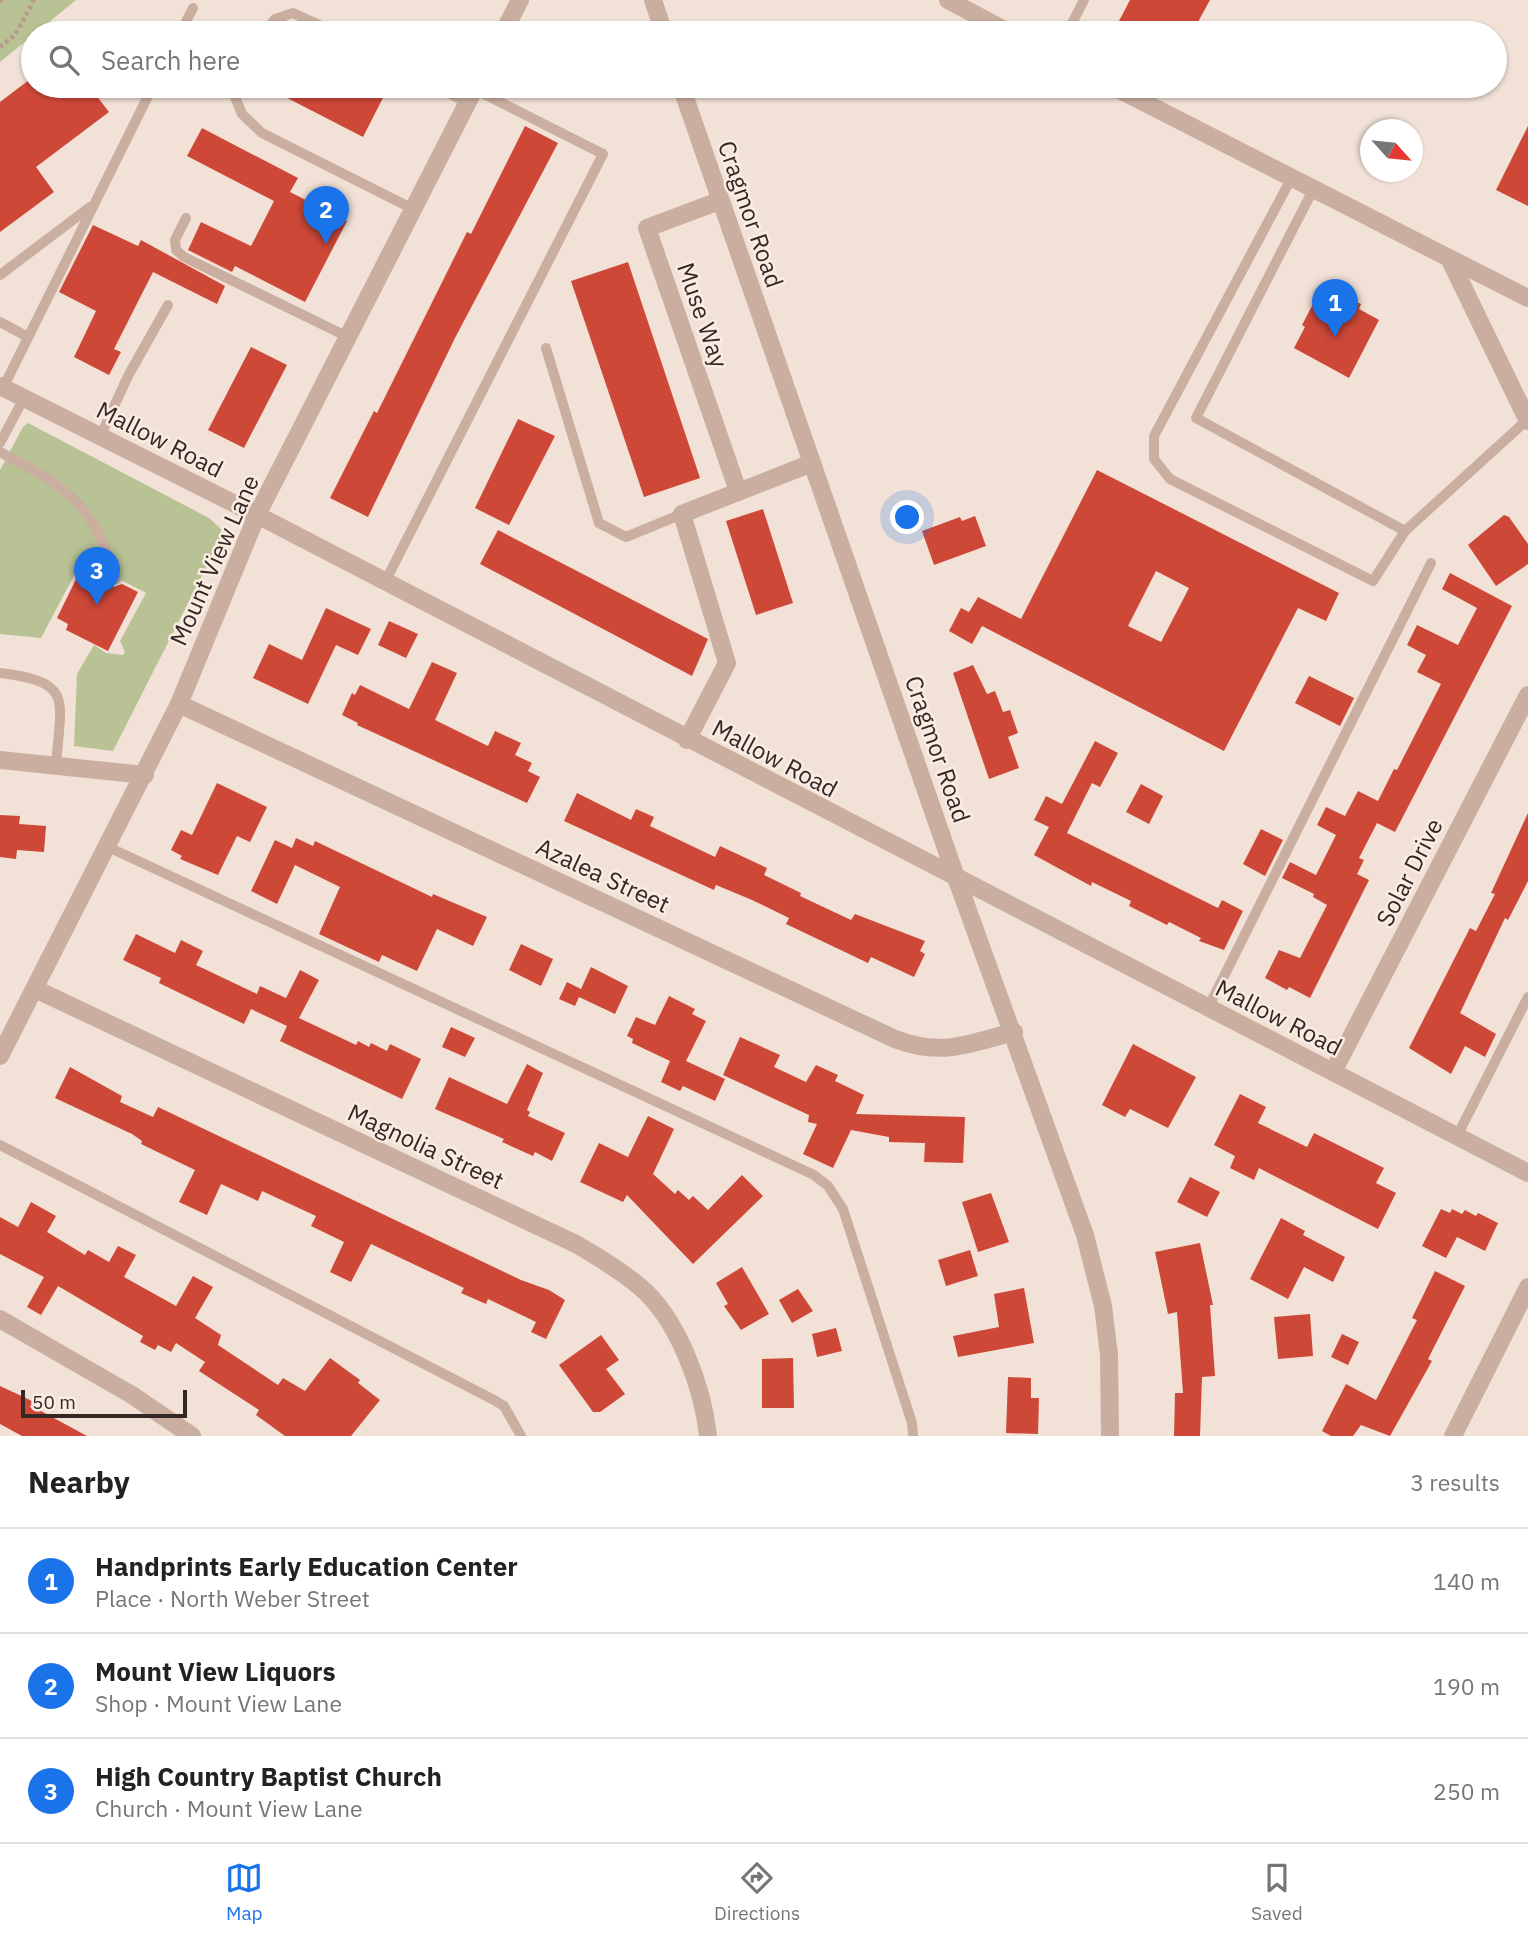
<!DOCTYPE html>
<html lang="en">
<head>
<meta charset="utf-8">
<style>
  :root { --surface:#fff; --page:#f2f2f2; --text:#222; --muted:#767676; --line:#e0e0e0; --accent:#1a73e8 }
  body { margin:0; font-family:"IBM Plex Sans",sans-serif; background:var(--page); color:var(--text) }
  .compass { position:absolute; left:1360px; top:119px; width:63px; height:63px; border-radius:50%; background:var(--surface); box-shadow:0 2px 5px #0004; rotate:117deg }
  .scale { position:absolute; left:21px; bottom:18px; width:166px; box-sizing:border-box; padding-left:7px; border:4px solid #342724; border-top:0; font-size:19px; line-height:24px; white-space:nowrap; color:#342724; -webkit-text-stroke:5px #faece2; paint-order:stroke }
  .you { position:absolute; left:908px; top:518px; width:24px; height:24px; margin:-18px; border:5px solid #fff; border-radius:50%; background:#1a73e8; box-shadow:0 0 0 10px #1a73e833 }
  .badge { display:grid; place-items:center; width:46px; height:46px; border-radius:50%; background:var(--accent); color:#fff; font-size:23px; font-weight:700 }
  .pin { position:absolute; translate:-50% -58px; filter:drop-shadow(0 2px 4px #0008) }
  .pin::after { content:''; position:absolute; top:37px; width:24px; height:21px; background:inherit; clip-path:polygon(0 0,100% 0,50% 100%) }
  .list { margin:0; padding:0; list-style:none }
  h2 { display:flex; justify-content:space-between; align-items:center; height:91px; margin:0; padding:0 28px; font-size:30px }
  h2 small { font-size:23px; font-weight:400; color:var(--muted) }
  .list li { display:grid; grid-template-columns:46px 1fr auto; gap:21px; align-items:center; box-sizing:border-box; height:105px; padding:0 28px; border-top:2px solid var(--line) }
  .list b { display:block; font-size:26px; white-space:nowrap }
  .list p { margin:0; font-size:23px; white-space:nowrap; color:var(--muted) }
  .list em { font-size:23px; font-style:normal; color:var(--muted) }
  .icon { flex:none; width:38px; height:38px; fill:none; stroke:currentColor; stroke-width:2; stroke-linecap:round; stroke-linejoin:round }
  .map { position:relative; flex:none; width:1528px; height:1436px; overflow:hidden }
  .search { position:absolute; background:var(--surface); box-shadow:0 2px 5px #0004; left:21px; right:21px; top:21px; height:77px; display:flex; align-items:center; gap:18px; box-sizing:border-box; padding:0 24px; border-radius:38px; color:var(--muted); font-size:26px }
  .sheet { height:406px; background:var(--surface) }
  nav { display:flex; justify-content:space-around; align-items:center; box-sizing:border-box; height:98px; border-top:2px solid var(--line); background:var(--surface); font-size:19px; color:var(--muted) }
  nav a { display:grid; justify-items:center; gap:4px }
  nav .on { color:var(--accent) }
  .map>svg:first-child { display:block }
  .green { fill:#b9c295 }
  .building { fill:#ce4838; fill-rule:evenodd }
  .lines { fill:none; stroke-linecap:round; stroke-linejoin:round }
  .path { stroke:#b6988c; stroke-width:4.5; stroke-dasharray:3.5 3.5; stroke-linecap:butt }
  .service { stroke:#caafa1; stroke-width:10 }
  .minor { stroke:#caafa1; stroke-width:18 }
  .tertiary { stroke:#caafa1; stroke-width:18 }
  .labels { text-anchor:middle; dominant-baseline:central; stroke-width:5; stroke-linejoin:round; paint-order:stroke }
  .street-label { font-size:24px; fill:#342724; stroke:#faece2 }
</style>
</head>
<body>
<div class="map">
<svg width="1528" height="1436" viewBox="0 0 1528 1436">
  <rect width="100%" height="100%" fill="#f2e1d6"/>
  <g class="green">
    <polygon points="0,0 76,0 0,62"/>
    <polygon points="28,423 209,518 221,529 221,538 113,751 74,746 77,674 94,645 106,653 123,655 125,652 120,641 146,593 98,568 95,574 79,566 41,638 0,634 0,470 23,427"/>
  </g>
  <g class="building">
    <polygon points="1130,0 1210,0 1192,33 1142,33 1119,21"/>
    <polygon points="33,77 33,86 89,86 109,112 36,167 54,192 0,232 0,102"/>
    <polygon points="264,86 389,86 363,137"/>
    <polygon points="525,126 558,143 455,338 368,517 330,498 374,411 377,413 467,232 471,234"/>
    <polygon points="1528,126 1528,206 1496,190"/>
    <polygon points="202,128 298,178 290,192 347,221 305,302 235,266 232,272 188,250 201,222 251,246 274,201 187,156"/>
    <polygon points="93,225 138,246 141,240 225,286 217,304 153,272 114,349 121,352 109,375 74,357 96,311 59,292"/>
    <polygon points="628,262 700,478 644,497 571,281"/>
    <polygon points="1322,287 1361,304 1359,309 1379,320 1349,378 1294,348 1305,327 1302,325"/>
    <polygon points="251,347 287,365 244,448 208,430"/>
    <polygon points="518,419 555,436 509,525 475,508"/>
    <path d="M 1097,470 L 1339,593 L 1326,621 L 1298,608 L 1224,751 L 982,626 L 972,644 L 949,631 L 961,608 L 969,612 L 978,597 L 1021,619 ZM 1156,571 L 1189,588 L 1161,642 L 1128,626 Z"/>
    <polygon points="763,509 793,603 756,615 726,521"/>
    <polygon points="1504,515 1509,517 1528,544 1528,564 1496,586 1468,545"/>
    <polygon points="975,516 986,546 934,565 922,531 960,517 962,521"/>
    <polygon points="498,530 708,639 692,676 480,564"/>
    <polygon points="81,569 96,576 98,572 107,577 114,587 122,584 138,592 108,651 66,630 68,624 57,618"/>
    <polygon points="1450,573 1512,606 1395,832 1377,823 1359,858 1364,860 1357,874 1369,880 1310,998 1289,987 1287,990 1265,978 1279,950 1300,958 1327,905 1313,897 1314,894 1282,878 1290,862 1316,875 1336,835 1317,825 1326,807 1345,816 1358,791 1378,801 1394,769 1397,770 1441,684 1417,672 1426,655 1407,645 1417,625 1458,645 1477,608 1442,589"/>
    <polygon points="326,608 371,629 358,655 336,645 308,704 253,678 269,644 302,660"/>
    <polygon points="389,621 418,634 406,658 378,645"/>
    <polygon points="432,662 457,673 435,720 488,746 495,731 521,743 515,755 532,763 528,771 540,777 527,803 357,725 358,723 342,715 352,693 355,695 360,685 409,709"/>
    <polygon points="973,665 987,694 995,691 1003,712 1010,710 1018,733 1008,737 1019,768 989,779 953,673"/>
    <polygon points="1309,676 1354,698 1340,726 1295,703"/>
    <polygon points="1095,741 1118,753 1100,787 1092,783 1067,833 1218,908 1222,900 1243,911 1224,950 1199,941 1201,938 1169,922 1167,925 1129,906 1131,901 1092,882 1091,886 1034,855 1049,827 1034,820 1046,796 1062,804"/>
    <polygon points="217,783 267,807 250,842 237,836 218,875 180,859 182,856 171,850 181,830 192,835"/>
    <polygon points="1141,784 1163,796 1149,824 1126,812"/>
    <polygon points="577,793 631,820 636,809 654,817 650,826 715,857 720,846 767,868 764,875 801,893 800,896 851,920 855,914 925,941 920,951 925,954 914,977 871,957 868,963 786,924 789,918 752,900 716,885 714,890 564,821"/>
    <polygon points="1528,813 1528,881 1508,920 1505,918 1460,1013 1496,1034 1485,1057 1465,1046 1451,1074 1409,1048 1470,928 1476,931 1495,894 1491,893"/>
    <polygon points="0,815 20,816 19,824 46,826 44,852 17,850 16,859 0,857"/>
    <polygon points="1261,829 1283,840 1265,876 1243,864"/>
    <polygon points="296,838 313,846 315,841 432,897 433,894 487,917 473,946 437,929 417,971 382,955 379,962 319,934 340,887 295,865 277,904 251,891 275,840 292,848"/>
    <polygon points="136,934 175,953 181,940 203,951 196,965 257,994 260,986 286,998 300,970 319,980 299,1018 356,1045 358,1041 369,1047 371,1043 387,1051 390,1044 421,1059 402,1099 280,1041 287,1026 251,1009 244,1024 159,983 161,978 123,960"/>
    <polygon points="521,944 553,959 541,986 509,970"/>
    <polygon points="591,967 628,986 615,1014 579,997 575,1006 559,999 567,982 581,989"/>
    <polygon points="669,996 695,1009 692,1014 706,1021 686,1061 725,1079 715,1101 683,1086 680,1091 661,1082 670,1061 632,1043 633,1039 627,1036 636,1017 655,1025"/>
    <polygon points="451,1027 475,1038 465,1057 442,1047"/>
    <polygon points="740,1037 780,1055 774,1067 806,1082 816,1065 838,1075 835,1081 864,1095 856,1114 965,1117 963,1163 924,1162 925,1143 889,1142 889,1137 851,1130 833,1168 803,1154 817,1124 808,1122 809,1115 723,1075"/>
    <polygon points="1133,1044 1196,1077 1168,1128 1130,1109 1125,1117 1102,1105"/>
    <polygon points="527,1064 543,1073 527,1110 530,1112 528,1116 565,1133 552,1161 535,1152 533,1156 502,1142 504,1139 435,1109 449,1077 507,1104"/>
    <polygon points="70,1067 122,1096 120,1102 153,1117 158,1107 521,1280 549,1290 565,1300 546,1339 531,1332 536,1322 488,1299 486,1304 461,1293 464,1288 371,1244 351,1282 330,1272 344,1242 311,1226 316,1216 262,1191 258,1201 221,1184 207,1215 179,1202 195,1170 141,1144 142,1141 132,1134 55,1098"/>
    <polygon points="1240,1094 1266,1107 1258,1123 1307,1147 1314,1133 1384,1168 1376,1183 1396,1193 1378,1229 1259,1168 1254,1180 1230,1168 1235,1156 1214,1145"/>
    <polygon points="648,1116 674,1129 653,1174 675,1194 678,1190 689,1200 693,1196 708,1210 742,1175 763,1196 693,1264 627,1195 623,1202 580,1182 599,1143 628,1157"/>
    <polygon points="1190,1177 1220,1192 1207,1217 1177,1202"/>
    <polygon points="991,1193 1009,1242 978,1252 962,1202"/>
    <polygon points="31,1202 56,1216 47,1232 85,1255 88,1250 109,1262 118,1246 136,1255 124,1277 176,1306 193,1276 213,1287 195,1318 221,1335 218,1345 278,1385 283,1378 305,1391 330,1358 360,1380 358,1383 380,1400 351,1436 285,1436 256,1415 259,1410 199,1371 205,1362 176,1343 171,1352 158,1345 155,1350 140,1342 143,1336 58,1286 41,1315 27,1307 44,1277 0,1254 0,1217 18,1227"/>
    <polygon points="1441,1209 1450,1213 1452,1209 1462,1214 1465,1210 1476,1216 1478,1213 1498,1223 1485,1251 1457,1237 1446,1258 1422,1246"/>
    <polygon points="1281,1218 1305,1231 1303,1235 1345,1257 1333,1282 1304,1267 1288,1299 1250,1279"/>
    <polygon points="1200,1243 1213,1305 1210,1305 1215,1376 1202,1377 1200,1436 1174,1436 1175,1393 1183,1393 1177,1312 1168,1314 1155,1252"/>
    <polygon points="970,1250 978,1276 946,1286 938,1260"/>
    <polygon points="742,1267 769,1314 741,1330 724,1306 728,1304 716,1283"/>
    <polygon points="1435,1271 1465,1286 1428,1359 1432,1361 1390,1436 1361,1425 1353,1436 1331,1436 1322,1431 1346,1384 1376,1400 1417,1320 1412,1318"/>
    <polygon points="1024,1288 1034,1343 958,1357 953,1336 999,1327 994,1294"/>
    <polygon points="798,1289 813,1311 792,1323 779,1300"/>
    <polygon points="1310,1314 1313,1356 1278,1359 1274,1317"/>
    <polygon points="836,1328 842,1351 817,1357 812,1334"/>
    <polygon points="1342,1334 1359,1342 1348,1365 1331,1357"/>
    <polygon points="601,1335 619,1360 606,1369 625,1394 600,1412 593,1412 559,1365"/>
    <polygon points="793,1358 794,1408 762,1408 762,1359"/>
    <polygon points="1008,1377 1031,1378 1031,1398 1039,1398 1038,1434 1006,1433"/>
    <polygon points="0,1386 30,1400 42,1409 41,1411 87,1436 22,1436 0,1424"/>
  </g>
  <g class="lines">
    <g class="path">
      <polyline points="0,2 2,0"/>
      <polyline points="0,47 15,35 34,0"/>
    </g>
    <g class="service">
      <polyline points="180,33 193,8"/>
      <polyline points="265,33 275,19 293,13 337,33"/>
      <polyline points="1067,33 1084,0"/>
      <polyline points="239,86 235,97 242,114 262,133 413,209"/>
      <polyline points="436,86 467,103"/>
      <polyline points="1292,177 1154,436 1154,459 1170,479 1373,581 1405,531"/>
      <polyline points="1314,188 1196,418 1405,531 1527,420"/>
      <polyline points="186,218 175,240 176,250 184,257 348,337"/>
      <polyline points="0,275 90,207"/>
      <polyline points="0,322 28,337"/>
      <polyline points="546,348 599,523 626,537 682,514"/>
      <polyline points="3,388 153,86"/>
      <polyline points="100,437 128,376 168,305"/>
      <polyline points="0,443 24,398"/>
      <path d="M 0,452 C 68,488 93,503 116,579"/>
      <polyline points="385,582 603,154 474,89"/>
      <path d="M 0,673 C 76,682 60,701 56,766"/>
      <polyline points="108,847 814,1175 828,1186 843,1209 912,1423 913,1436"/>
      <polyline points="1208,1008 1431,563"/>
      <polyline points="1457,1136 1528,997"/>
      <polyline points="0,1145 494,1400 504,1406 521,1436"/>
    </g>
    <g class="minor">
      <polyline points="653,0 664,33"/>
      <polyline points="948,0 1010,33"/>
      <polyline points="681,86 957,880 1085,1235 1103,1306 1109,1355 1110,1436"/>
      <polyline points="1112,86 1449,258 1528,421"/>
      <polyline points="719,201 647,228 738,491"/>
      <polyline points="1449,258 1528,298"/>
      <polyline points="0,386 257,515 1528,1173"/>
      <path d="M 179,704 L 895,1039 C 942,1057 967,1044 1014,1032"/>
      <polyline points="687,740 727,663 682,514 812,463"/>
      <polyline points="0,760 145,775"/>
      <path d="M 35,989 L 576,1244 C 598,1257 620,1270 639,1286 C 678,1318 703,1388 708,1436"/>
      <polyline points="1333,1072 1528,695"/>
      <polyline points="0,1319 132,1395 192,1436"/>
      <polyline points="1453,1436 1528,1287"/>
    </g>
    <g class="tertiary">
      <polyline points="503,33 520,0"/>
      <polyline points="0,1056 179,704 257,515 476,86"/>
    </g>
  </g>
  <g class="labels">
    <g class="street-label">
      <text transform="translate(751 214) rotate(71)">Cragmor Road</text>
      <text transform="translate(703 315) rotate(71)">Muse Way</text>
      <text transform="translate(160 439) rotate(27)">Mallow Road</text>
      <text transform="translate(214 560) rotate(-66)">Mount View Lane</text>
      <text transform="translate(938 749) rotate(71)">Cragmor Road</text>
      <text transform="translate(775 758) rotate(28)">Mallow Road</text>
      <text transform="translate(1409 872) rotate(-63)">Solar Drive</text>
      <text transform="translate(603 875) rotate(25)">Azalea Street</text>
      <text transform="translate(1279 1017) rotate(27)">Mallow Road</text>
      <text transform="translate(426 1146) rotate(25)">Magnolia Street</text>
    </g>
  </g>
</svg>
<svg class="compass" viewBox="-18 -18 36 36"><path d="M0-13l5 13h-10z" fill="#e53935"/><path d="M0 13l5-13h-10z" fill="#767676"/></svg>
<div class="scale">50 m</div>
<div class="you"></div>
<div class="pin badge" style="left:1335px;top:337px">1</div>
<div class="pin badge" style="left:326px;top:244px">2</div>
<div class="pin badge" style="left:97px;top:605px">3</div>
<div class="search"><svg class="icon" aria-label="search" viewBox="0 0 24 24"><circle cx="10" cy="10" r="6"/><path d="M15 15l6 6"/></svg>Search here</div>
</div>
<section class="sheet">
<h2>Nearby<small>3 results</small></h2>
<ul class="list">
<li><span class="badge">1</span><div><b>Handprints Early Education Center</b><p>Place · North Weber Street</p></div><em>140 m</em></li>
<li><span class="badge">2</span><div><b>Mount View Liquors</b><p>Shop · Mount View Lane</p></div><em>190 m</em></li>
<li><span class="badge">3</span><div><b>High Country Baptist Church</b><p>Church · Mount View Lane</p></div><em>250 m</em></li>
</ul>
</section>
<nav>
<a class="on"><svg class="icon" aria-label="map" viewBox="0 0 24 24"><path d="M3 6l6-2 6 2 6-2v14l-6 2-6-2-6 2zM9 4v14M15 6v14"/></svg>Map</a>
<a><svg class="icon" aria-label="directions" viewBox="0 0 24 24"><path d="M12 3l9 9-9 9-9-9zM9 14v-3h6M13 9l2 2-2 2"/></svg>Directions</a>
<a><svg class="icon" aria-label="saved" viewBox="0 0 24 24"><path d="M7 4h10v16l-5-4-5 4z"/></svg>Saved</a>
</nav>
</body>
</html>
